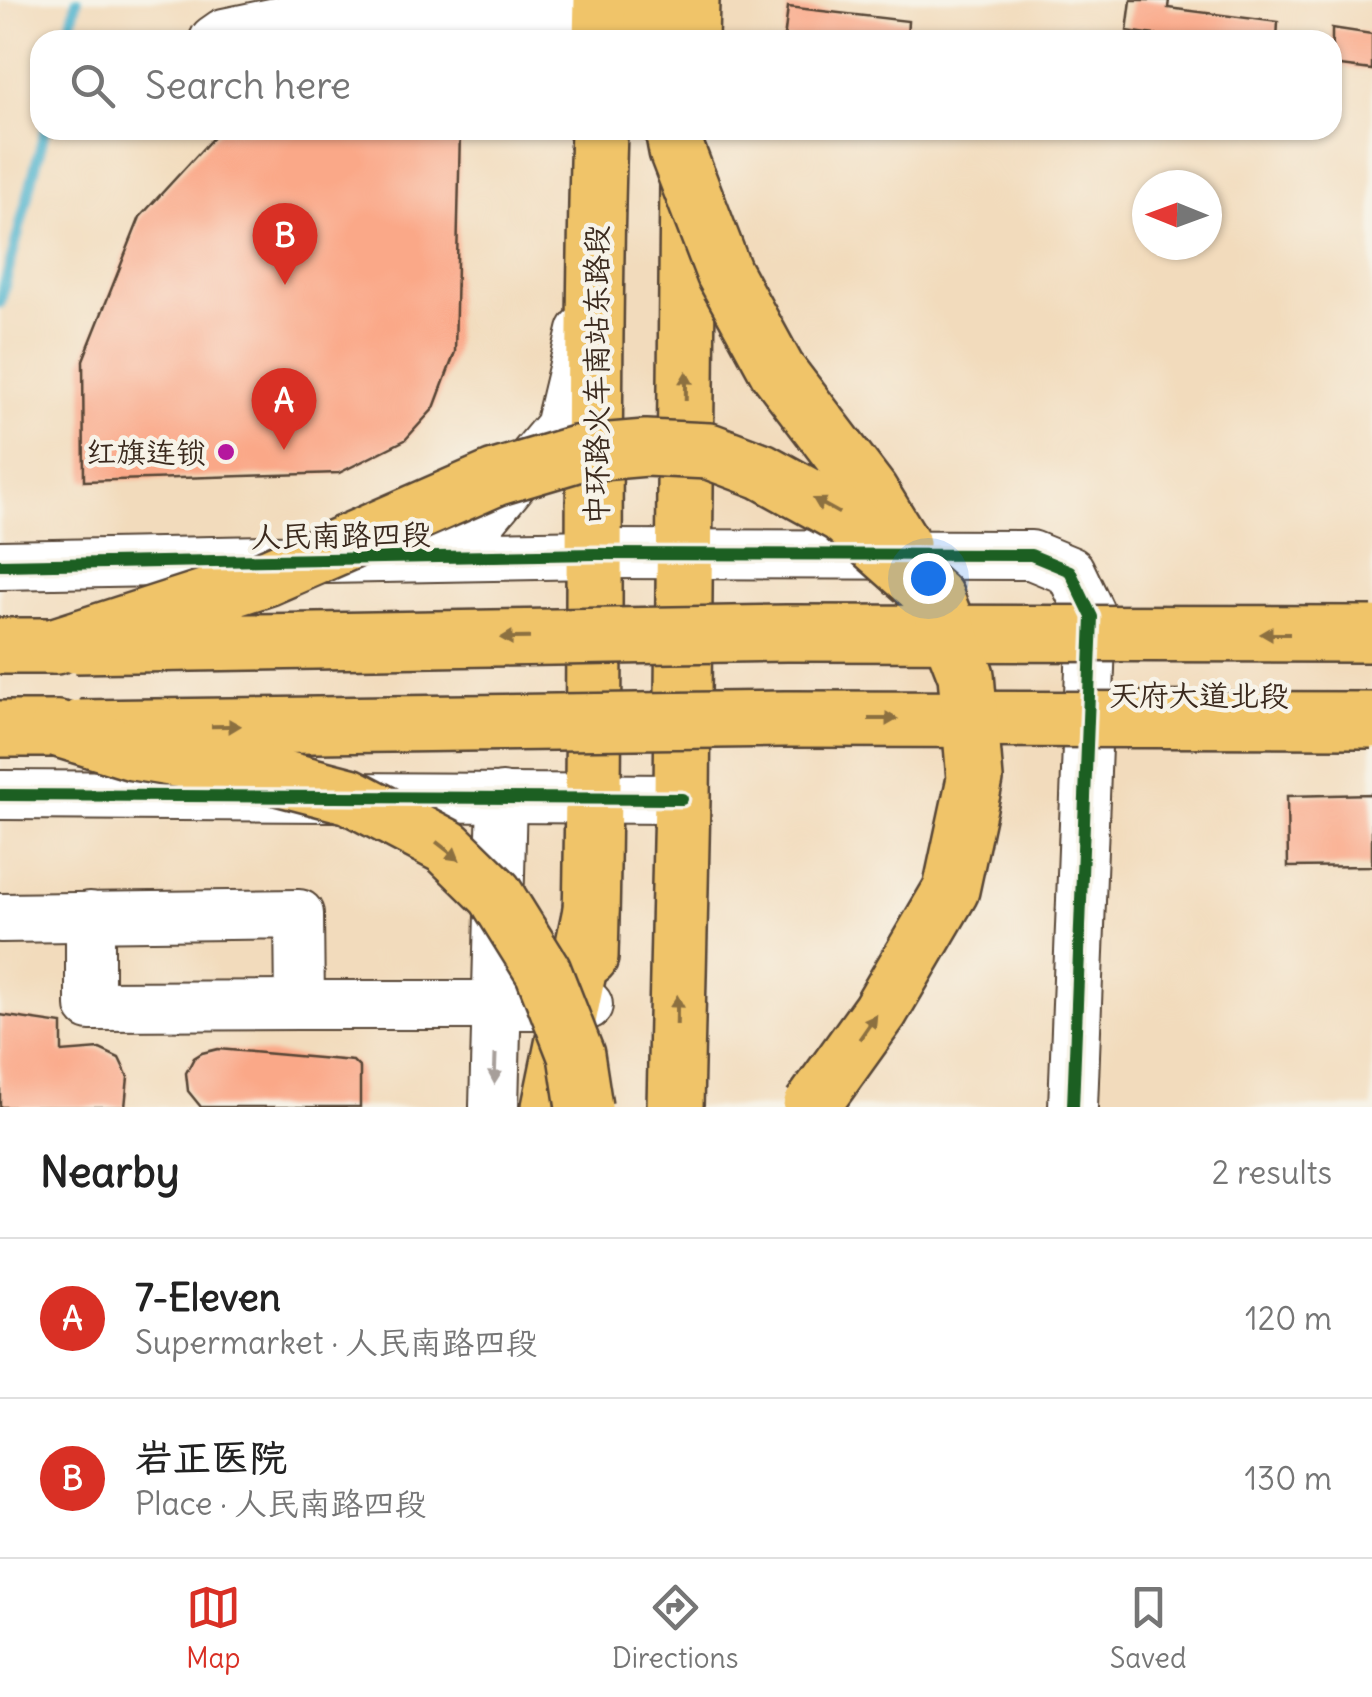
<!DOCTYPE html>
<html lang="en">
<head>
<meta charset="utf-8">
<style>
  :root { --surface:#fff; --page:#f2f2f2; --text:#222; --muted:#767676; --line:#e0e0e0; --accent:#d93025 }
  body { margin:0; font-family:Delius,"LXGW WenKai TC",sans-serif; background:var(--page); color:var(--text) }
  .compass { position:absolute; left:1132px; top:170px; width:90px; height:90px; border-radius:50%; background:var(--surface); box-shadow:0 2px 8px #0004; rotate:271deg }
  .you { position:absolute; left:928px; top:578px; width:35px; height:35px; margin:-25px; border:8px solid #fff; border-radius:50%; background:#1a73e8; box-shadow:0 0 0 15px #1a73e833 }
  .badge { display:grid; place-items:center; width:65px; height:65px; border-radius:50%; background:var(--accent); color:#fff; font-size:32px; font-weight:700 }
  .pin { position:absolute; translate:-50% -82px; filter:drop-shadow(0 2px 5px #0008) }
  .pin::after { content:''; position:absolute; top:52px; width:35px; height:30px; background:inherit; clip-path:polygon(0 0,100% 0,50% 100%) }
  .list { margin:0; padding:0; list-style:none }
  h2 { display:flex; justify-content:space-between; align-items:center; height:130px; margin:0; padding:0 40px; font-size:42px }
  h2 small { font-size:32px; font-weight:400; color:var(--muted) }
  .list li { display:grid; grid-template-columns:65px 1fr auto; gap:30px; align-items:center; box-sizing:border-box; height:160px; padding:0 40px; border-top:2px solid var(--line) }
  .list b { display:block; font-size:38px; white-space:nowrap }
  .list p { margin:0; font-size:32px; white-space:nowrap; color:var(--muted) }
  .list em { font-size:32px; font-style:normal; color:var(--muted) }
  .icon { flex:none; width:55px; height:55px; fill:none; stroke:currentColor; stroke-width:2; stroke-linecap:round; stroke-linejoin:round }
  .map { position:relative; flex:none; width:1372px; height:1107px; overflow:hidden }
  .search { position:absolute; background:var(--surface); box-shadow:0 2px 8px #0004; left:30px; right:30px; top:30px; height:110px; display:flex; align-items:center; gap:25px; box-sizing:border-box; padding:0 35px; border-radius:30px; color:var(--muted); font-size:38px }
  .sheet { height:450px; background:var(--surface) }
  nav { display:flex; justify-content:space-around; align-items:center; box-sizing:border-box; height:140px; border-top:2px solid var(--line); background:var(--surface); font-size:28px; color:var(--muted) }
  nav a { display:grid; justify-items:center; gap:5px }
  nav .on { color:var(--accent) }
  .map>svg:first-child { display:block }
  .lines { fill:none; stroke-linecap:round; stroke-linejoin:round }
  .stream { stroke:#4fb4ce; stroke-width:11 }
  .building { fill:#faa888 }
  .minor-casing { stroke:#564536; stroke-width:52 }
  .major-casing { stroke:#564536; stroke-width:60 }
  .highway-casing { stroke:#564536; stroke-width:60 }
  .minor { stroke:#fff; stroke-width:48 }
  .major { stroke:#f0c469; stroke-width:55 }
  .highway { stroke:#f0c469; stroke-width:55 }
  .major-bridge-casing { stroke:#564536; stroke-width:60; stroke-linecap:butt }
  .highway-bridge-casing { stroke:#564536; stroke-width:60; stroke-linecap:butt }
  .major-bridge { stroke:#f0c469; stroke-width:55 }
  .highway-bridge { stroke:#f0c469; stroke-width:55 }
  .cycleway-casing { stroke:#f7f3e8; stroke-width:19 }
  .cycleway { stroke:#1b5e20; stroke-width:12 }
  .oneway { fill:#8c6f40 }
  .oneway2 { fill:#a79f9a }
  .poi-dot { fill:#b5179e; stroke:#f7f3e8; stroke-width:4 }
  .labels { text-anchor:middle; dominant-baseline:central; stroke-width:9; stroke-linejoin:round; paint-order:stroke }
  .street-label { font-size:30px; fill:#3b2a1e; stroke:#f7f3e8 }
  .poi-label { font-size:30px; fill:#3b2a1e; stroke:#f7f3e8; text-anchor:end }
</style>
</head>
<body>
<div class="map">
<svg width="1372" height="1107" viewBox="0 0 1372 1107">
  <rect width="100%" height="100%" fill="#f7f3e8"/>
  <filter id="ink" filterUnits="userSpaceOnUse"><feTurbulence type="fractalNoise" baseFrequency=".01" numOctaves="2"/><feDisplacementMap in="SourceGraphic" scale="20" xChannelSelector="R" yChannelSelector="G"/><feConvolveMatrix kernelMatrix="1 2 1 2 8 2 1 2 1" color-interpolation-filters="sRGB"/></filter>
  <filter id="wash" filterUnits="userSpaceOnUse"><feTurbulence type="fractalNoise" baseFrequency=".0048" numOctaves="4" result="noise"/><feDisplacementMap in="SourceGraphic" scale="40" xChannelSelector="R" yChannelSelector="G"/><feGaussianBlur stdDeviation="2.25" result="paint"/><feColorMatrix in="noise" values="0 0 0 0 0 0 0 0 0 0 0 0 0 0 0 0 0 1.4 0 .05"/><feComposite in="paint" operator="in"/></filter>
  <g filter="url(#wash)">
    <rect width="100%" height="100%" fill="#f2dbbc"/>
    <g class="lines">
      <g class="stream">
        <polyline points="67,40 77,0"/>
        <polyline points="0,303 45,130"/>
      </g>
    </g>
    <g id="blocks">
      <g class="building">
        <polygon points="1131,0 1169,0 1168,8 1278,22 1277,40 1190,40 1127,31"/>
        <polygon points="788,7 908,21 907,40 784,40"/>
        <polygon points="1332,28 1372,34 1372,70 1332,65"/>
        <polygon points="220,130 460,130 455,352 434,408 405,440 339,473 84,481 83,360 140,217"/>
        <polygon points="1372,794 1372,866 1288,867 1287,796"/>
        <polygon points="0,1015 62,1024 62,1052 100,1049 119,1058 128,1077 125,1107 0,1107"/>
        <polygon points="218,1049 353,1061 360,1068 360,1107 201,1107 188,1091 186,1073 194,1058 202,1053"/>
      </g>
    </g>
  </g>
  <g filter="url(#ink)">
    <use href="#blocks" fill-opacity="0" stroke="#564536" stroke-width="2.5"/>
    <g class="lines">
      <g class="minor-casing">
        <g id="minor">
          <polyline points="214,40 224,33 324,12 602,16"/>
          <polyline points="419,557 483,518 559,427 582,331"/>
          <polyline points="0,565 596,554 1031,555 1070,571 1092,617 1073,1107"/>
          <polyline points="0,795 682,799"/>
          <polyline points="90,916 90,1006 300,1005"/>
          <polyline points="0,918 299,914 300,1005 588,1005"/>
          <polyline points="494,1107 502,797"/>
        </g>
      </g>
      <g class="major-casing">
        <g id="major">
          <polyline points="601,40 602,0"/>
          <polyline points="690,40 691,0"/>
          <polyline points="0,646 55,646"/>
          <polyline points="0,729 58,729"/>
          <path d="M 590,957 C 598,681 590,406 599,130"/>
          <polyline points="675,1107 682,799 688,180"/>
        </g>
      </g>
      <g class="highway-casing">
        <g id="highway">
          <polyline points="651,0 654,40"/>
          <polyline points="550,1107 591,910"/>
        </g>
      </g>
      <use href="#minor" class="minor"/>
      <use href="#major" class="major"/>
      <use href="#highway" class="highway"/>
      <g class="major-bridge-casing">
        <g id="major-bridge">
          <polyline points="75,645 787,633 1372,634"/>
          <polyline points="80,728 785,719 1372,720"/>
        </g>
      </g>
      <g class="highway-bridge-casing">
        <g id="highway-bridge">
          <polyline points="673,130 677,151 724,273 777,370 870,492 902,544"/>
          <polyline points="55,646 266,578 495,478 576,454 646,448 709,451 762,471 842,515 936,598 966,675 975,779 951,890 880,1011 811,1107"/>
          <polyline points="58,729 133,752 258,772 350,796 447,847 495,894 543,971 576,1055 584,1107"/>
        </g>
      </g>
      <use href="#major-bridge" class="major-bridge"/>
      <use href="#highway-bridge" class="highway-bridge"/>
      <g class="cycleway-casing">
        <g id="cycleway">
          <polyline points="0,565 596,554 1031,555 1070,571 1092,617 1073,1107"/>
          <polyline points="0,795 682,799"/>
        </g>
      </g>
      <use href="#cycleway" class="cycleway"/>
    </g>
    <defs><path id="oneway-solid" d="M-6-.8H1V-3.2L6.5 0L1 3.2V.8H-6Z" transform="scale(2.5)"/></defs>
    <g class="oneway">
      <use href="#oneway-solid" transform="translate(686 386) rotate(-89)"/>
      <use href="#oneway-solid" transform="translate(826 506) rotate(-151)"/>
      <use href="#oneway-solid" transform="translate(1275 634) rotate(-180)"/>
      <use href="#oneway-solid" transform="translate(515 638) rotate(179)"/>
      <use href="#oneway-solid" transform="translate(883 719)"/>
      <use href="#oneway-solid" transform="translate(226 726) rotate(-1)"/>
      <use href="#oneway-solid" transform="translate(448 851) rotate(38)"/>
      <use href="#oneway-solid" transform="translate(677 1010) rotate(-89)"/>
      <use href="#oneway-solid" transform="translate(868 1027) rotate(-55)"/>
    </g>
    <use class="oneway2" href="#oneway-solid" transform="translate(495 1069) rotate(92)"/>
  </g>
  <circle class="poi-dot" cx="226" cy="452" r="10"/>
  <g class="labels">
    <g class="street-label">
      <text transform="translate(596 375) rotate(-90)">中环路火车南站东路段</text>
      <text transform="translate(341 535) rotate(-1)">人民南路四段</text>
      <text x="1199" y="695">天府大道北段</text>
    </g>
    <g class="poi-label">
      <text x="206" y="452">红旗连锁</text>
    </g>
  </g>
</svg>
<svg class="compass" viewBox="-18 -18 36 36"><path d="M0-13l5 13h-10z" fill="#e53935"/><path d="M0 13l5-13h-10z" fill="#767676"/></svg>
<div class="you"></div>
<div class="pin badge" style="left:284px;top:450px">A</div>
<div class="pin badge" style="left:285px;top:285px">B</div>
<div class="search"><svg class="icon" aria-label="search" viewBox="0 0 24 24"><circle cx="10" cy="10" r="6"/><path d="M15 15l6 6"/></svg>Search here</div>
</div>
<section class="sheet">
<h2>Nearby<small>2 results</small></h2>
<ul class="list">
<li><span class="badge">A</span><div><b>7-Eleven</b><p>Supermarket · 人民南路四段</p></div><em>120 m</em></li>
<li><span class="badge">B</span><div><b>岩正医院</b><p>Place · 人民南路四段</p></div><em>130 m</em></li>
</ul>
</section>
<nav>
<a class="on"><svg class="icon" aria-label="map" viewBox="0 0 24 24"><path d="M3 6l6-2 6 2 6-2v14l-6 2-6-2-6 2zM9 4v14M15 6v14"/></svg>Map</a>
<a><svg class="icon" aria-label="directions" viewBox="0 0 24 24"><path d="M12 3l9 9-9 9-9-9zM9 14v-3h6M13 9l2 2-2 2"/></svg>Directions</a>
<a><svg class="icon" aria-label="saved" viewBox="0 0 24 24"><path d="M7 4h10v16l-5-4-5 4z"/></svg>Saved</a>
</nav>
</body>
</html>
